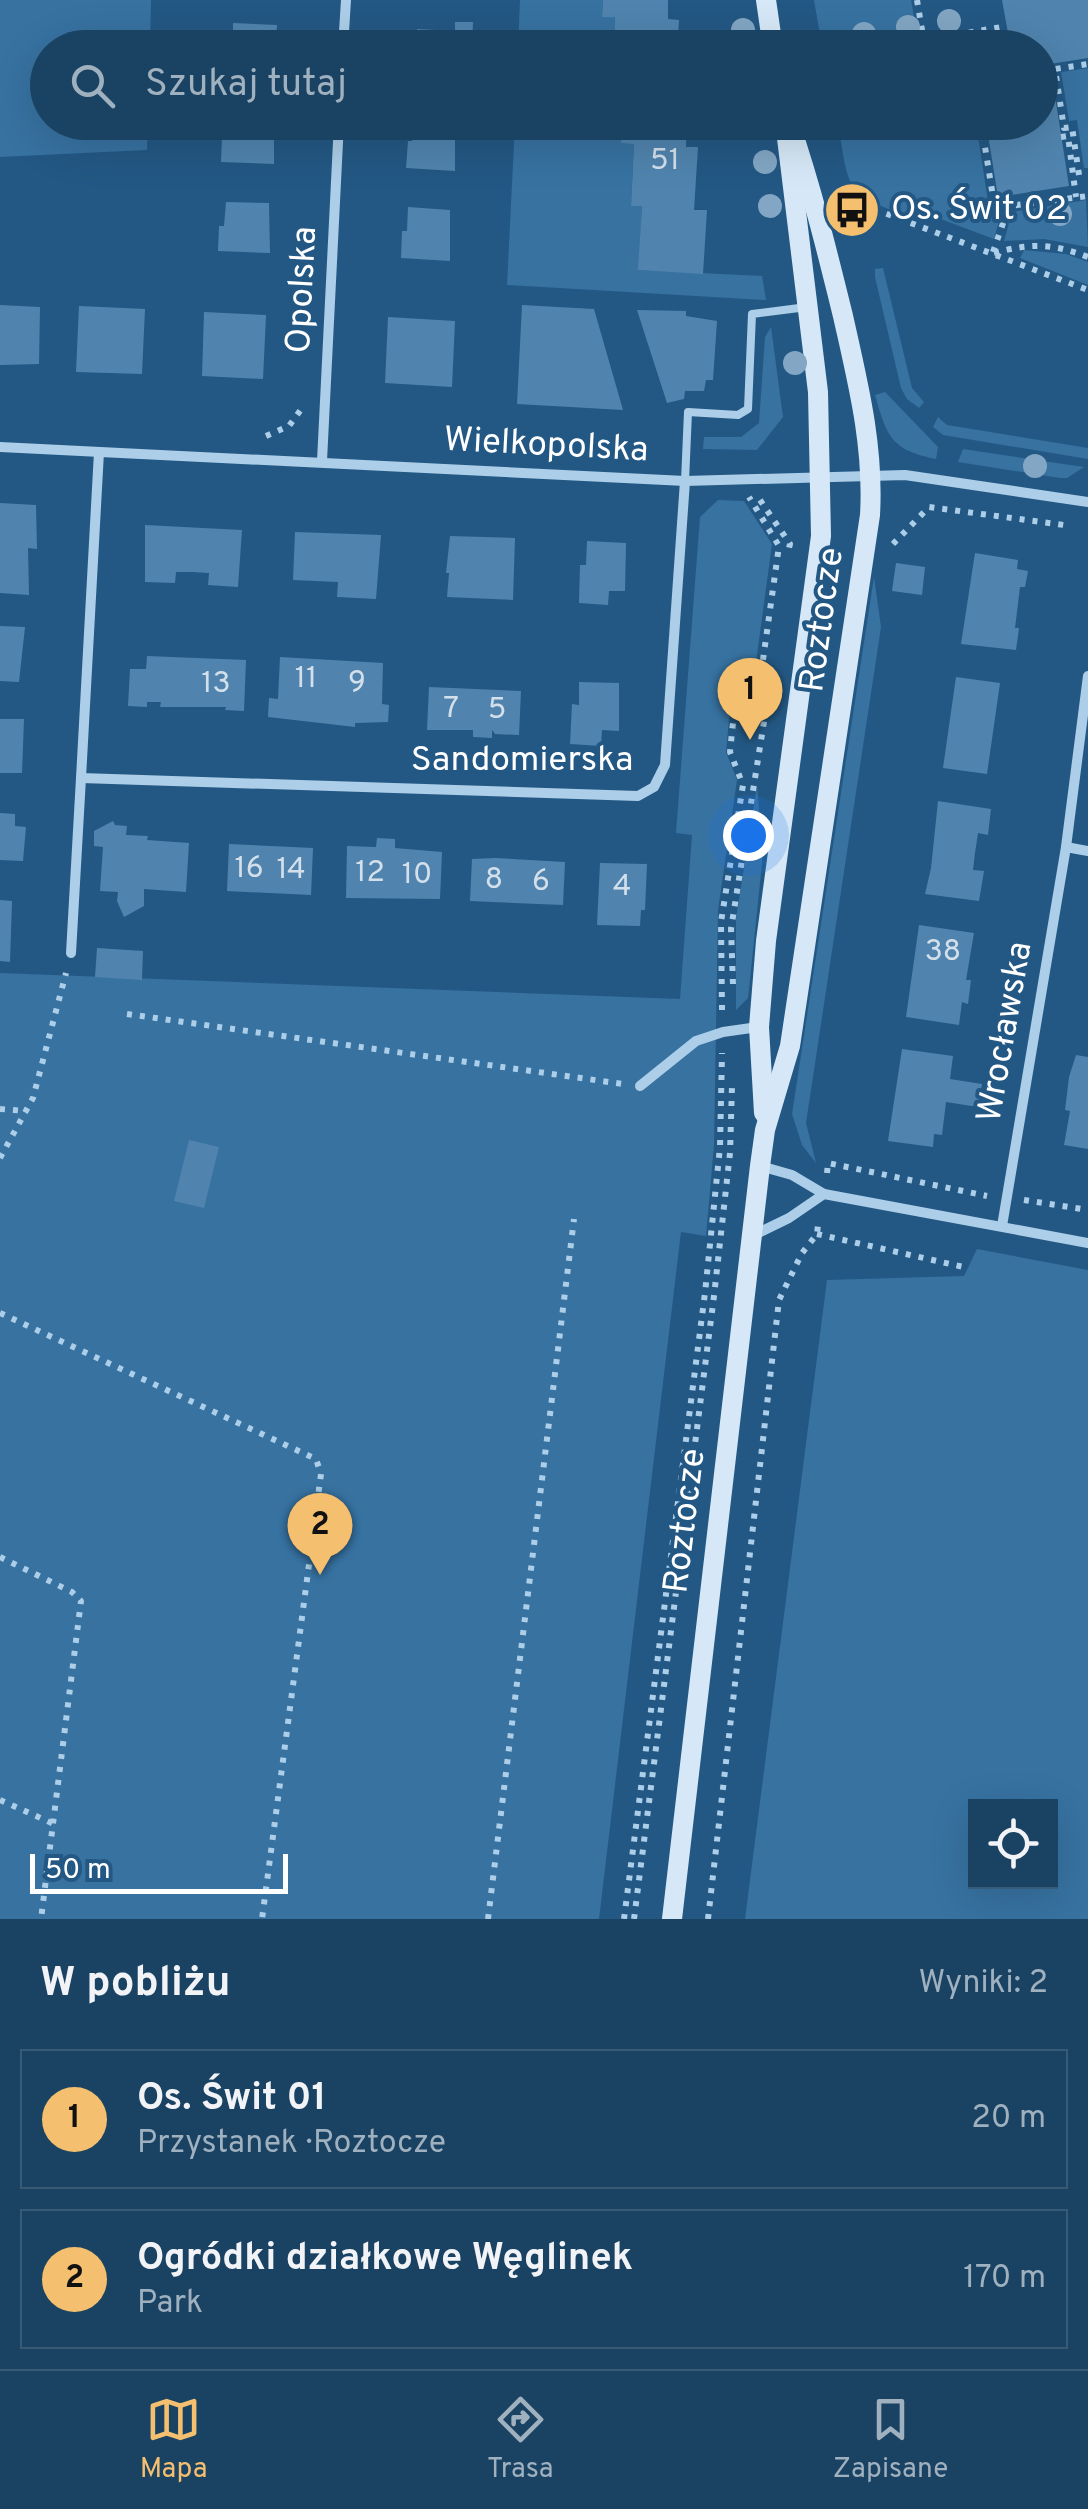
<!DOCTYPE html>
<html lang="pl">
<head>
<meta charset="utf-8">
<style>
  :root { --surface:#1a4263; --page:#234969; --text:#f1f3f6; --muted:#9fb0be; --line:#385b78; --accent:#f4bf6e }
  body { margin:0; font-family:Overpass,sans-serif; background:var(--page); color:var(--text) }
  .controls { position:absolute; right:30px; bottom:30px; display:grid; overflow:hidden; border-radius:0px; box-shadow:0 10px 40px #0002 }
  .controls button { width:90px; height:90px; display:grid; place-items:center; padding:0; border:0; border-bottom:2px solid var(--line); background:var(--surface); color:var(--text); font:50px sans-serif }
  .scale { position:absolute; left:30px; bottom:25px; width:258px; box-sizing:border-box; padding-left:10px; border:5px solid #fff; border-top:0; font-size:28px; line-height:35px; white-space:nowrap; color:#fff; -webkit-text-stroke:8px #235884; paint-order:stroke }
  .you { position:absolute; left:748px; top:835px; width:35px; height:35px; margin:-25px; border:8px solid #fff; border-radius:50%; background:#1a73e8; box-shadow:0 0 0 15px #1a73e833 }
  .badge { display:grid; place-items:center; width:65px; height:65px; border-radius:50%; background:var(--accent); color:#111; font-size:32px; font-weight:700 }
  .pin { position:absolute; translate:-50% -82px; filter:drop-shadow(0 2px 5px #0008) }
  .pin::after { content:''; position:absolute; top:52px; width:35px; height:30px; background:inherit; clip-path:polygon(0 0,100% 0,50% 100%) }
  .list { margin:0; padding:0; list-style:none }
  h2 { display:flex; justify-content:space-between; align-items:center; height:130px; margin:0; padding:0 40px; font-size:42px }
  h2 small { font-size:32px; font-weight:400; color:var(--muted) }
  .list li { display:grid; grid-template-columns:65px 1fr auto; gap:30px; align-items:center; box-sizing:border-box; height:140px; margin:0 20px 20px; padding:0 20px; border:2px solid var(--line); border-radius:0px }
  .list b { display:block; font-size:38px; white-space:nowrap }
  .list p { margin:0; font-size:32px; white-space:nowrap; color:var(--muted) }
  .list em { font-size:32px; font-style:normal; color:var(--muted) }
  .icon { flex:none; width:55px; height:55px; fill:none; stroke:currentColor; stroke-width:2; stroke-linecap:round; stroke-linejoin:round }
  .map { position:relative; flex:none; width:1088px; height:1919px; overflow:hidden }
  .search { position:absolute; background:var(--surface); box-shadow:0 10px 40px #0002; left:30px; right:30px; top:30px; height:110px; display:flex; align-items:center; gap:25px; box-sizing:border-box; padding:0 35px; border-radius:55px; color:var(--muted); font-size:38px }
  .sheet { height:450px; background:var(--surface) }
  nav { display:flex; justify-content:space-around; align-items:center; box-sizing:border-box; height:140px; border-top:2px solid var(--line); background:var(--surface); font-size:28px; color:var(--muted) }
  nav a { display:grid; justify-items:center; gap:5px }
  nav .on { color:var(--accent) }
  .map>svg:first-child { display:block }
  .green { fill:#3772a1; fill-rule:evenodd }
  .building { fill:#5084ae }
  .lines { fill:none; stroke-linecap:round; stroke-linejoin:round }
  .path { stroke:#accee8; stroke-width:6; stroke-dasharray:5 8; stroke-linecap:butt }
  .lane { stroke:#accee8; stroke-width:8 }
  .street { stroke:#accee8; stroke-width:10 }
  .secondary { stroke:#d6e8f7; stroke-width:20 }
  .tree { fill:#82a6c3 }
  .labels { text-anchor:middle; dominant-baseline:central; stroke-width:8; stroke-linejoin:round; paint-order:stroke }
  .number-label { font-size:30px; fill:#d3e0eb }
  .poi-label { font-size:35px; fill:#fff; stroke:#235884; text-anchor:start }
  .street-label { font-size:35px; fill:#fff; stroke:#235884 }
</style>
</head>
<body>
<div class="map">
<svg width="1088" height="1919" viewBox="0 0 1088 1919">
  <rect width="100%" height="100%" fill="#235884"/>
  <g class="green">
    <polygon points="0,0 151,0 150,47 48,48 48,122 148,123 147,150 0,157"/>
    <polygon points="520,0 603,0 602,16 615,17 614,47 518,48"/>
    <polygon points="814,0 911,0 916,28 822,46"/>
    <polygon points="1088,68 1088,168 1084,168 1077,120 1069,121 1061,72"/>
    <polygon points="515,123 622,123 634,144 631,205 642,206 639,270 762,276 766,300 507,285"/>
    <path d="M 838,123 L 976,123 L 989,208 L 1003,207 L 994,239 L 922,212 L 918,219 C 898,212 866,204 853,186 C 844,174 841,138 838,123 Z"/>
    <polygon points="1086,200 1088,247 1044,239 1004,241 1012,212"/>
    <polygon points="1024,250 1066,254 1088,262 1088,285 1020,258"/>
    <polygon points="883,268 912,388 924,402 919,408 907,399 901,388 875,277 875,269"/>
    <polygon points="771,327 783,417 757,450 703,449 704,437 741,437 759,423 765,337"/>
    <path d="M 885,392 L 938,447 L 936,459 C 891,450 887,437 875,395 Z"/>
    <polygon points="938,417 947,425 1088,448 1088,459 943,435 933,427"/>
    <polygon points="963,449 1084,467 1067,478 1060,478 958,462"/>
    <polygon points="718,500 744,501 772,544 754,677 730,709 726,752 737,780 718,910 714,1145 706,1236 681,1232 599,1919 0,1919 0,973 680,999 692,835 676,833 700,517"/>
    <polygon points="874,577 881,627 806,1123 816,1163 802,1145 792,1114"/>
    <polygon points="757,786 763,854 748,998 736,1010 736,918"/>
    <path d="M 977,1249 L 1088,1270 L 1088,1919 L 745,1919 L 827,1280 L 964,1276 ZM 976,1806 L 1050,1806 L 1050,1882 L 976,1882 Z"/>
  </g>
  <g class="building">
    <polygon points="603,0 668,0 668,19 679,20 678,37 696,38 696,48 614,48 615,17 602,17"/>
    <polygon points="1002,0 1088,0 1088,58 1050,64 1069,186 998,197 986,122 1040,122 1040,48 1002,48 1010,44"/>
    <polygon points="455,22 473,22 472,48 416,48 417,29 455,31"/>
    <polygon points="233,23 277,25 276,48 233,48"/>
    <polygon points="228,122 274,122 274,164 221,162 222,136 228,136"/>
    <polygon points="413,122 455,122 455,171 406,168 408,141 412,141"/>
    <polygon points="622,122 687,122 686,147 698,147 694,210 707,210 703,274 638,270 642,206 631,206 634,144 621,143"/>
    <polygon points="226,202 269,203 270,253 218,251 219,226 224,226"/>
    <polygon points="408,207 450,210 450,261 401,258 402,231 407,231"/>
    <polygon points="0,305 40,307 39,364 0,365"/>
    <polygon points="522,305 594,309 623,410 517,404"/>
    <polygon points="79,306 145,309 142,374 76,372"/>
    <polygon points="637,310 686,311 686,316 717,321 713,380 706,380 704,391 685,391 684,399 667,403"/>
    <polygon points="204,312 266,315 263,379 202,376"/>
    <polygon points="388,317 455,321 452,387 385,383"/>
    <polygon points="0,503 36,505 37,549 28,548 29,595 0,593"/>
    <polygon points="145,525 242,530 238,587 208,585 209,573 192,572 176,572 175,583 145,582"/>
    <polygon points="295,532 381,535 376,599 337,597 338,582 293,580"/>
    <polygon points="450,536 515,538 513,600 447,597 449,573 446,573"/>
    <polygon points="587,541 626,543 625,591 609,591 608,605 579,603 580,565 586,565"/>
    <polygon points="975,553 1018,560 1017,569 1028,571 1025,587 1020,587 1015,628 1019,628 1016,650 961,644"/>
    <polygon points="896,563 925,567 922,595 892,591"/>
    <polygon points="0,626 25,627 19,682 0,681"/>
    <polygon points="147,656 246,660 244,711 225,710 226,707 160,707 161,702 147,702 147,707 128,706 130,669 146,669"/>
    <polygon points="280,657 383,663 382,704 389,705 388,722 355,723 355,727 268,717 269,698 278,699"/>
    <polygon points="956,677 1000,683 987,774 943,768"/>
    <polygon points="579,682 619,683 619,731 602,730 601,746 570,744 572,704 579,705"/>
    <polygon points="429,687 521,691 519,735 495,734 492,730 492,738 473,737 473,730 427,730"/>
    <polygon points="0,719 24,719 22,773 0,773"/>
    <polygon points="938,801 991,809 988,835 978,833 975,853 973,870 984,871 979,901 925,894 931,868"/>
    <polygon points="0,813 15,814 15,826 26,827 23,861 0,860"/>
    <polygon points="113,821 115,825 127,826 126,835 148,836 147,840 189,843 186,892 144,889 144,906 124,917 117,901 118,892 100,891 103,847 94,846 94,831"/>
    <polygon points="377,838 395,839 395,848 442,852 440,899 346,898 347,846 376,847"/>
    <polygon points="229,844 313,848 311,895 227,891"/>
    <polygon points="495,858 565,862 563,905 470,901 472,859"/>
    <polygon points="600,863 647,864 645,910 641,910 640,926 597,925"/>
    <polygon points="0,900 12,901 10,962 0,961"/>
    <polygon points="919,925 974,933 966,980 971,980 968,1004 962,1002 959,1025 906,1017"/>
    <polygon points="97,948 143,951 142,980 95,977"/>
    <polygon points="902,1049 953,1056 950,1079 982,1084 978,1107 946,1102 942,1135 934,1134 933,1147 888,1141"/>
    <polygon points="1076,1055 1088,1057 1088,1149 1064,1145 1070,1111 1065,1110 1069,1077"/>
    <polygon points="189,1140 219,1147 204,1208 174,1201"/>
  </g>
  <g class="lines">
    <g class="path">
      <polyline points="917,0 925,48"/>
      <polyline points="966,33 968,48"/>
      <polyline points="879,48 1007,26"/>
      <polyline points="981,122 994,203 1009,206 1088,196"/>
      <polyline points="1061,137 1068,136 1076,197"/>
      <polyline points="1079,175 1072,127 1064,128 1055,69 1088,64"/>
      <polyline points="850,200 1088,290"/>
      <polyline points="993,252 1009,206"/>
      <path d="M 994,253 C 1031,243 1052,243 1088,257"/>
      <polyline points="266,436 289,426 302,408"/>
      <polyline points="760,500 790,544 789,548"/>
      <polyline points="893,544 929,507 1064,525"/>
      <polyline points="733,984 731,929 773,665"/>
      <polyline points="722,1010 721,922 743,785 730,752 734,713 760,681 779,546 749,497"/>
      <polyline points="127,1014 623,1084"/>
      <polyline points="0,1109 26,1111"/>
      <polyline points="0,1158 33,1098 66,973"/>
      <polyline points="827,1173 828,1163 987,1196"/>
      <polyline points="1024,1200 1088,1210"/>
      <polyline points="817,1234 968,1268"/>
      <polyline points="0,1313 316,1459 321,1474 262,1919"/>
      <polyline points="0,1557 72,1592 81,1601 41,1919"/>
      <polyline points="0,1800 54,1824"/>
      <polyline points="488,1919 574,1219"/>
      <polyline points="624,1919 705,1293 720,1147 722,1053"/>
      <polyline points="634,1919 714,1296 730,1153 732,1086"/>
      <polyline points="708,1919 779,1300 802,1253 817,1234 818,1225"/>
    </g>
    <polyline class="lane" points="685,481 688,412 738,415 748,409 752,314 807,307"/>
    <g class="street">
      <polyline points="343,48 346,0"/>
      <polyline points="0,447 685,481 905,475 1088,502"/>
      <polyline points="99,452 81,778 638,796 654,787 665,765 685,481"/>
      <polyline points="322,461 339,122"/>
      <polyline points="1066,847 1088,851"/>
      <polyline points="71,953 81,778"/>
      <polyline points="640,1086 696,1041 723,1032 758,1027"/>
      <polyline points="760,1166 792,1175 824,1194 1088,1243"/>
      <polyline points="1002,1226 1066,847 1088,676"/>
      <polyline points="752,1236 789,1218 824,1194"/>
    </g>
    <g class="secondary">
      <polyline points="766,0 773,48"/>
      <polyline points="764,1113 759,1027 766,941 821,536 818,392 787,138"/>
      <path d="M 672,1919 L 760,1166 L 765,1130 L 790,1046 L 870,515 C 874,446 858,383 843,316 C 827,251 811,186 789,122"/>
    </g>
  </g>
  <g class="tree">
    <circle cx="949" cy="21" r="12"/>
    <circle cx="908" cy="27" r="12"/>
    <circle cx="743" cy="30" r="12"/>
    <circle cx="864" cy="34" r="12"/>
    <circle cx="765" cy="162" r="12"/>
    <circle cx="770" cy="206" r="12"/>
    <circle cx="1060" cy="214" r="12"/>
    <circle cx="795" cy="363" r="12"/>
    <circle cx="1035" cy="466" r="12"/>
  </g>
  <defs>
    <g id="bus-disc" transform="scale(2.875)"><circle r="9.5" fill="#f4bf6e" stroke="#235884"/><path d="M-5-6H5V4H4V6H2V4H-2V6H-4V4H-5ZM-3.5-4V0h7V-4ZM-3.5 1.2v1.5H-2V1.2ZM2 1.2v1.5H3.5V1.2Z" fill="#111"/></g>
  </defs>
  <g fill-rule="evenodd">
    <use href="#bus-disc" x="852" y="210"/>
  </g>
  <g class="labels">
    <g class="number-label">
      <text x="665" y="161">51</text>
      <text x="306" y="679">11</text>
      <text x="357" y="683">9</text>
      <text x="216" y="684">13</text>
      <text x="451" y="709">7</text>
      <text x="497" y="710">5</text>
      <text x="249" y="869">16</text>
      <text x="291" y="870">14</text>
      <text x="370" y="873">12</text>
      <text x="417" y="875">10</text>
      <text x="494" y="880">8</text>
      <text x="541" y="882">6</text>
      <text x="622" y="887">4</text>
      <text x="943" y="952">38</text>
    </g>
    <g class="poi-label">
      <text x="891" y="210">Os. Świt 02</text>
    </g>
    <g class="street-label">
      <text transform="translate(303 290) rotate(-87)">Opolska</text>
      <text transform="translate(546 446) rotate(3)">Wielkopolska</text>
      <text transform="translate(823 620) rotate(-82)">Roztocze</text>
      <text x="522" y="761">Sandomierska</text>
      <text transform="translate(1006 1032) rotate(-80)">Wrocławska</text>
      <text transform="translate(686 1521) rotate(-83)">Roztocze</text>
    </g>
  </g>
</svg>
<div class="controls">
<button><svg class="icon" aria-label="locate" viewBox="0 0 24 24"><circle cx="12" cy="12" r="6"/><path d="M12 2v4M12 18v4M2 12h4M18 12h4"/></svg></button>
</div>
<div class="scale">50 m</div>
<div class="you"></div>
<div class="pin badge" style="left:750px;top:740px">1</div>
<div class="pin badge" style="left:320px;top:1575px">2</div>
<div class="search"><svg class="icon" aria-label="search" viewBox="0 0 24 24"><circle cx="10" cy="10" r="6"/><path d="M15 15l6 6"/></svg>Szukaj tutaj</div>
</div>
<section class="sheet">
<h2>W pobliżu<small>Wyniki: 2</small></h2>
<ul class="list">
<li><span class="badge">1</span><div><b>Os. Świt 01</b><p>Przystanek · Roztocze</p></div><em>20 m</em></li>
<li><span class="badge">2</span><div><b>Ogródki działkowe Węglinek</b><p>Park</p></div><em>170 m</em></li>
</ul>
</section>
<nav>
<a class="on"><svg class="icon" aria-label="map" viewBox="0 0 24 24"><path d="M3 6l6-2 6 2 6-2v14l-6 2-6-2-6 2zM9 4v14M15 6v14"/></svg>Mapa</a>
<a><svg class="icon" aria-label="directions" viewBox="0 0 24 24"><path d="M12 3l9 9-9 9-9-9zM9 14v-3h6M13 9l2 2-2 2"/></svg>Trasa</a>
<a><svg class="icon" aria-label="saved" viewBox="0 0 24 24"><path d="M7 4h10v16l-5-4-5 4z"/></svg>Zapisane</a>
</nav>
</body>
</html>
